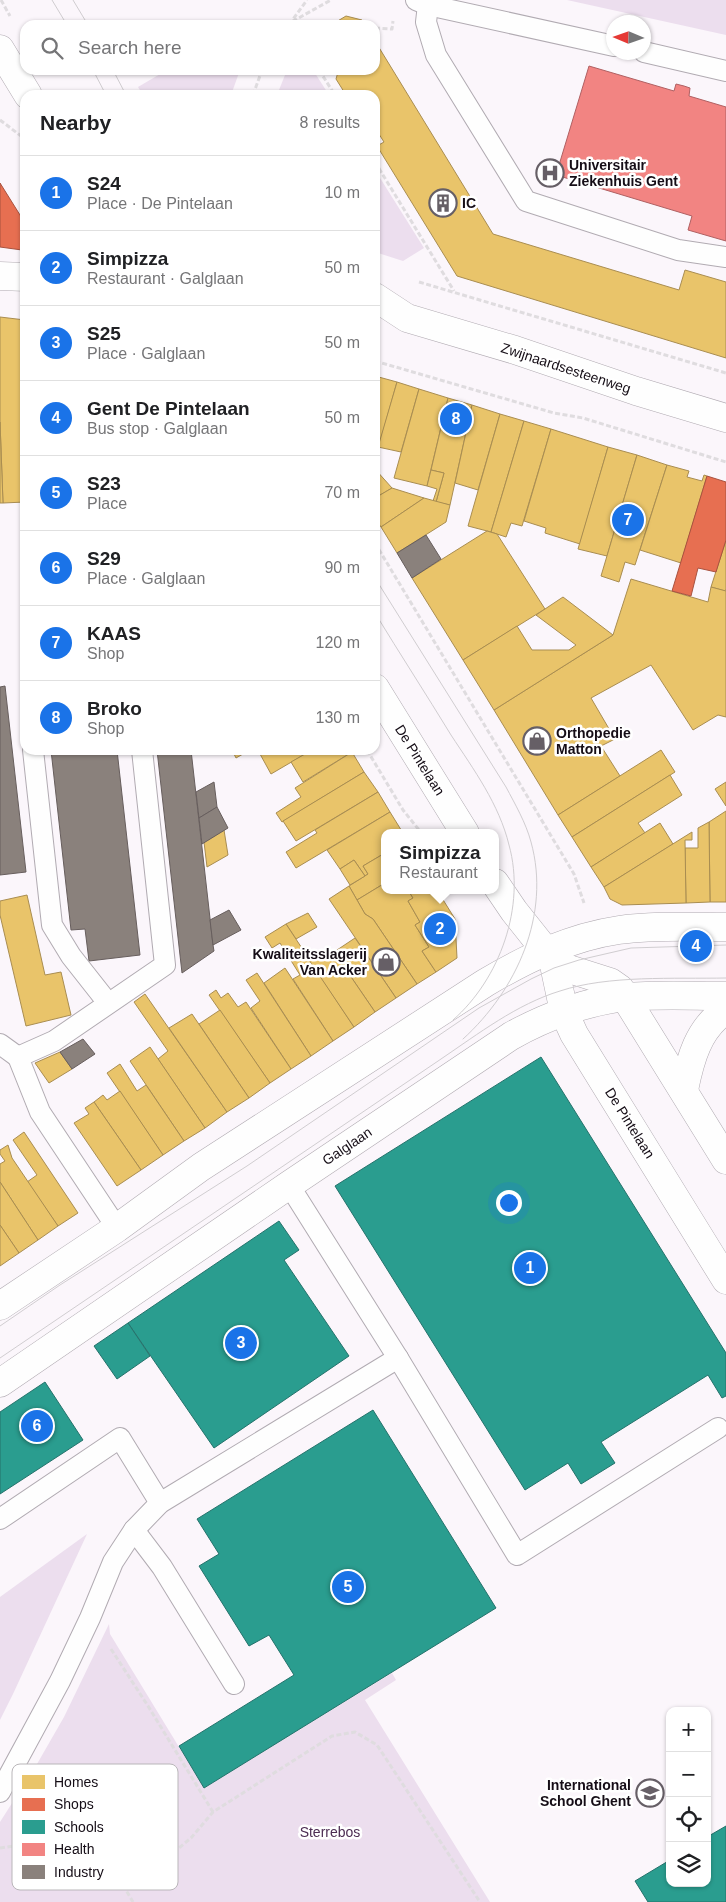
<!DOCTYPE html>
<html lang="en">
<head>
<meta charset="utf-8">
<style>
  :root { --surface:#fff; --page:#f2f2f2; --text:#202124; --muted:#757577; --line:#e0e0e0; --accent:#1a73e8 }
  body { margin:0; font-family:Helvetica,sans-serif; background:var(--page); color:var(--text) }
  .controls { position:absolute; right:15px; bottom:15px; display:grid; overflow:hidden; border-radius:10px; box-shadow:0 1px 4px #0004 }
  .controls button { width:45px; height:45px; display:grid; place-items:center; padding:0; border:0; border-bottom:1px solid var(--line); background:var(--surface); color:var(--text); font:25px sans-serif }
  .compass { position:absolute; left:606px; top:15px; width:45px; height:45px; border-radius:50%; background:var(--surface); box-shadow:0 1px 4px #0004; rotate:272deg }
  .you { position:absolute; left:508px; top:1202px; width:18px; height:18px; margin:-12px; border:4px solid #fff; border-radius:50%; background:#1a73e8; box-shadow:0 0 0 8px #1a73e833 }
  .badge { display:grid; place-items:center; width:32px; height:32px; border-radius:50%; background:var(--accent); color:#fff; font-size:16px; font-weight:700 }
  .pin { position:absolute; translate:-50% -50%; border:2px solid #fff; box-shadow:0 1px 5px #0006 }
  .popup { position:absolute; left:381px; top:829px; width:118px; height:65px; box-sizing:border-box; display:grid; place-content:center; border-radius:10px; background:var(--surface); filter:drop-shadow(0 1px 4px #0005); font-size:16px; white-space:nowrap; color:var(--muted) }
  .popup b { font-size:19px; color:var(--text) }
  .popup::after { content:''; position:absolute; left:50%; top:100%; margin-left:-10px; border:10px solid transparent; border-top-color:var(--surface) }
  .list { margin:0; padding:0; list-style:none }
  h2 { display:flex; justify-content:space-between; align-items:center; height:65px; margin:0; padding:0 20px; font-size:21px }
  h2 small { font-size:16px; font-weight:400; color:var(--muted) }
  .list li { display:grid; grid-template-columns:32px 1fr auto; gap:15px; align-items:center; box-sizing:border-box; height:75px; padding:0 20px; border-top:1px solid var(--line) }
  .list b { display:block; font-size:19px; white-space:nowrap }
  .list p { margin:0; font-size:16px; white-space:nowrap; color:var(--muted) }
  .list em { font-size:16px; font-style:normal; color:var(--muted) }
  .icon { flex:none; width:28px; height:28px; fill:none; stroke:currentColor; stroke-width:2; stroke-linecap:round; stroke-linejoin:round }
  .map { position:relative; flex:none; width:726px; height:1902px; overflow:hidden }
  .search { position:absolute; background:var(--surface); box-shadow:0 1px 4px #0004; left:20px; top:20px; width:360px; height:55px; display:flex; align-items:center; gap:12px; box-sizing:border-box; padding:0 18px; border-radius:15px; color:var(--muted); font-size:19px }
  .panel { position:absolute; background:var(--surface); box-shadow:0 1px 4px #0004; left:20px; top:90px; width:360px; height:665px; border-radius:15px }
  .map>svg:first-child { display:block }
  .green { fill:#ecdeee }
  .homes { fill:#e9c46a; stroke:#a98d51 }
  .shops { fill:#e76f51; stroke:#a8523f }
  .schools { fill:#2a9d8f; stroke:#24726b }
  .health { fill:#f28482; stroke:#b06062 }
  .industry { fill:#8a817c; stroke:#675e5d }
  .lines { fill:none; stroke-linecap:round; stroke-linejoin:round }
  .service-casing { stroke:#b1abb2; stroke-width:22 }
  .tertiary-casing { stroke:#b1abb2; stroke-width:29 }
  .path { stroke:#dfdcdf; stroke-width:3; stroke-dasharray:5 2.5; stroke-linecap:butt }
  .service { stroke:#fefefe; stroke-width:20 }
  .tertiary { stroke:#fefefe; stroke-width:28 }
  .tram { stroke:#d0cdd0; stroke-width:1 }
  .labels { text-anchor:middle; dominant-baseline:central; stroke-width:5; stroke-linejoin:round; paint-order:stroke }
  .poi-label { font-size:14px; font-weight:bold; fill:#150d16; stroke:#fff; text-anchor:start }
  .street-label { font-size:14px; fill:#150d16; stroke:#fff }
  .park-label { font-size:14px; fill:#4c2c52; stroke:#fff }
  .key { fill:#fff; stroke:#b9b6b9; stroke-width:1 }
  .key-label { font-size:14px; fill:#150d16 }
</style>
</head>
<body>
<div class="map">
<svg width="726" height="1902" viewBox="0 0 726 1902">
  <rect width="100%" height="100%" fill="#fbf6fb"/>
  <g class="green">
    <polygon points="567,0 726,0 726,35"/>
    <polygon points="167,70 240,70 231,95 143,95 138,87"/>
    <polygon points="287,70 313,70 329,95 277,95"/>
    <polygon points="375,170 424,248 403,261 375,252"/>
    <polygon points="87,1534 13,1694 0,1720 0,1597"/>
    <polygon points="109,1624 110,1634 204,1788 392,1673 396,1680 365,1700 490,1902 0,1902 0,1822 37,1764 64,1717"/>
  </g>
  <g class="homes">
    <polygon points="346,16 362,20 365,25 331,25"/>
    <polygon points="375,41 493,234 679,290 685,270 726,282 726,358 457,276 377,146 384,142 375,128 375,95 346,95 336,79 338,72 336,70 375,70"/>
    <polygon points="0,317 25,320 25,502 3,503 0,422"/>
    <polygon points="375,376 397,382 375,460"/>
    <polygon points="397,382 419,389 401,452 378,447"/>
    <polygon points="419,389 448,398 427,486 394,478"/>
    <polygon points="448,398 472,405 450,505 436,502 444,473 431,470"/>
    <polygon points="472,405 500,414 478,490 455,483"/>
    <polygon points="500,414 524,421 491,532 468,526"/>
    <polygon points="524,421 551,429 522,526 511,523 506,537 491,532"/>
    <polygon points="0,422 3,503 0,503"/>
    <polygon points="551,429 608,447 580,544 545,533 546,528 524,521"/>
    <polygon points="608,447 637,455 607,556 578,549"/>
    <polygon points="637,455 667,465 635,565 625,562 619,582 601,576"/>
    <polygon points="667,465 689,471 687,477 702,481 704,475 707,476 681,563 640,550"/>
    <polygon points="375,469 392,488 375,498"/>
    <polygon points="431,470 444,473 436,502 433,501 437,489 427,486"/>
    <polygon points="392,488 424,498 381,527 375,518 375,498"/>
    <polygon points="424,498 450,505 446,522 397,553 381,527"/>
    <polygon points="487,531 497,534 545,609 463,660 412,578"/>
    <polygon points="726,540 726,589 725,591 711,587"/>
    <polygon points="631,579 708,602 711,587 726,591 726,717 718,715 693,730 651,665 591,698 615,739 601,746 620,776 558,815 494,710 613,635"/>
    <polygon points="563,597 613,635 494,710 463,660 517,626 532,650 569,650 576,645 536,615"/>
    <polygon points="232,750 250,750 236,758"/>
    <polygon points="266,750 312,750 271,774 260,754"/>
    <polygon points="312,750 351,750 352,752 303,782 291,762"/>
    <polygon points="661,750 675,772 572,837 558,815"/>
    <polygon points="352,752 364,772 282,822 276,813 301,797 295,788"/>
    <polygon points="364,772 378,792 296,841 283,821"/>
    <polygon points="670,775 682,795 638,823 645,833 591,867 572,837"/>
    <polygon points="726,782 726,806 715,789"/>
    <polygon points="378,792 390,812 296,868 286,852 317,833 315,830"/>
    <polygon points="726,811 726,902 710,902 709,822"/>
    <polygon points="390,812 403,833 385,833 385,853 363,866 368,874 365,876 354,860 340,869 327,850"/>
    <polygon points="709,822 710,902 686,903 685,848 698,848 698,828"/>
    <polygon points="660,823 673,844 604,887 591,867"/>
    <polygon points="224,830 228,855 207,867 204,842"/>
    <polygon points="692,832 692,840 685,840 686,903 622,905 610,899 604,887"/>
    <polygon points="385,853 385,883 357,900 349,886 368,874 363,866"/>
    <polygon points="354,860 365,876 350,885 340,869"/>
    <polygon points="385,883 385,890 408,890 413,898 408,901 420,922 415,925 429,947 422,951 436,972 417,984 373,919 365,914 357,900"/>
    <polygon points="349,886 365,914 373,919 417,984 396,998 329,899"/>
    <polygon points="408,890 437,890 455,919 457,958 436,972 422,951 429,947 415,925 420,922 408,901 413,898"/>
    <polygon points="27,895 45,975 61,972 71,1015 26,1026 0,915 0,901"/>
    <polygon points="308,913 317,927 296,939 286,924"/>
    <polygon points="286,924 354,1027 333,1041 293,979 300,975 280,943 272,948 265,937"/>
    <polygon points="355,938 396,998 375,1012 334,952"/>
    <polygon points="334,952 375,1012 354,1027 309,960 318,955 322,959"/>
    <polygon points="285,968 333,1041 311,1056 264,983"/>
    <polygon points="257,973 311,1056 291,1069 251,1008 260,1001 246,980"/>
    <polygon points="216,990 221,998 228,993 238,1007 246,1002 291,1069 270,1083 209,995"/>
    <polygon points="145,994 227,1112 205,1128 158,1059 168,1051 134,1002"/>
    <polygon points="220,1010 270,1083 249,1098 199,1024"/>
    <polygon points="192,1014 249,1098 227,1112 169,1028"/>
    <polygon points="150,1047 205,1128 184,1141 130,1061"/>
    <polygon points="60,1052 72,1069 49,1083 35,1063"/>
    <polygon points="120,1064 137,1091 146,1085 184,1141 163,1155 107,1073"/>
    <polygon points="120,1091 163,1155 141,1170 94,1102 103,1095 107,1100"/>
    <polygon points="94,1102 141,1170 117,1186 74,1123 89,1114 85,1108"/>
    <polygon points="24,1132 78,1213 58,1226 27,1182 37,1175 13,1140"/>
    <polygon points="8,1145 12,1158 58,1226 38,1240 0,1182 0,1164 5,1161 0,1154 0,1150"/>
    <polygon points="0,1182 38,1240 19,1253 0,1225"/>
    <polygon points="0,1225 19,1253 0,1266"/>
  </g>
  <g class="shops">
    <polygon points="0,183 25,223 25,245 22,250 0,247"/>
    <polygon points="707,476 726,482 726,540 716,572 698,568 691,596 672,591"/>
  </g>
  <g class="schools">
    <polygon points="541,1057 726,1353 726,1396 722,1398 708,1375 601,1442 615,1463 581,1484 568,1463 525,1490 335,1186"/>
    <polygon points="279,1221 299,1250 284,1260 349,1356 214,1448 128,1323"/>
    <polygon points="128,1323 150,1356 117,1379 94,1346"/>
    <polygon points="45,1382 83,1440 0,1494 0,1412"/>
    <polygon points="373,1410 496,1608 204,1788 179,1746 294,1675 269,1635 249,1646 199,1566 219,1554 197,1519"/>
    <polygon points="726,1826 726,1902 648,1902 635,1881 670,1860 670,1883 707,1883 707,1837"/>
  </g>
  <polygon class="health" points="589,66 674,91 676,84 684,86 690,88 689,96 726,107 726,241 688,230 692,216 556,175"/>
  <g class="industry">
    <polygon points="426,535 441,559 412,578 397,553"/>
    <polygon points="5,686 26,872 0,875 0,687"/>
    <polygon points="51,750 117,750 140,955 89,961 85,929 71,930"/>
    <polygon points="157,750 191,750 213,945 214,951 182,973"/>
    <polygon points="214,782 217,807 199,818 196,792"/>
    <polygon points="217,807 228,828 202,844 199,818"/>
    <polygon points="229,910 241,930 213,945 210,920"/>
    <polygon points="83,1039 95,1054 72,1069 60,1052"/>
  </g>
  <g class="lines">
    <g class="service-casing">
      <g id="service">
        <polyline points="416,0 428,5 614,46"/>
        <polyline points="428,5 426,22 436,55 526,201 678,250 726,257"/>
        <polyline points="644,52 726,71"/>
        <polyline points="33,750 52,925 71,956 108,1003"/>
        <polyline points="0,1044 18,1057"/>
        <polyline points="289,1185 398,1358 517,1555 718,1428"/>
        <polyline points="117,1228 40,1112 18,1057 54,1041 165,965 142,750"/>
        <polyline points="0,1519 120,1438 160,1503"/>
        <polyline points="134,1530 162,1567 234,1684"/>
        <polyline points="0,1792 60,1681 90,1618 113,1562 134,1530 160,1503 398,1358"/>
      </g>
    </g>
    <g class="tertiary-casing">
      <g id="tertiary">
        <polyline points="0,49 28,95"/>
        <polyline points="0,276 25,277"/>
        <polyline points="375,297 407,318 515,350 636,391 726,418"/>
        <polyline points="375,688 465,833"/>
        <polyline points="495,883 514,911 553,960 569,969 610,982 620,989 726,1160"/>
        <polyline points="553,960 564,1012 574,1034 726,1280"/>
        <path d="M 684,1090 C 690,1060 698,1028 726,1010"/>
        <path d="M 0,1306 L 117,1228 L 201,1167 L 485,983 C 527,958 571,937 619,930 C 654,925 691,927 726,927"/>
        <path d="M 0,1383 L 289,1185 L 511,1036 C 545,1017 587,1001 626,997 C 659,994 693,996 726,996"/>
      </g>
    </g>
    <g class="path">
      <polyline points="1,0 10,16"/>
      <polyline points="286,25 331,0"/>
      <polyline points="292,25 291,22 307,0"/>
      <polyline points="375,28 392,29 393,21"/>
      <polyline points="319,70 335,95"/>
      <polyline points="253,95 262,70"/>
      <polyline points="0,120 25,139"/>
      <polyline points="375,162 454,291"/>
      <polyline points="419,282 726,373"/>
      <polyline points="375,361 554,413 583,418 726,462"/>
      <polyline points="375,543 574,874 584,903"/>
      <polyline points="367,750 403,810 419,830 422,832"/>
      <polyline points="111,1649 148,1706 213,1812"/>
      <polyline points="0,1848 21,1845 47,1845 73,1855 102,1878 123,1885 144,1877 191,1838 213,1812 332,1736 355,1732 377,1745 480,1902"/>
      <polyline points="123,1885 133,1902"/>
    </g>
    <use href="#service" class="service"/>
    <use href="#tertiary" class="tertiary"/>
    <g class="tram">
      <polyline points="52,0 67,25"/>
      <polyline points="73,0 88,25"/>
      <polyline points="93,70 106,95"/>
      <polyline points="113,70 126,95"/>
      <path d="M 375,578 L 506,787 C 515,804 526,823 531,842 C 551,914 517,990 463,1039"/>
      <path d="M 375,613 C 400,654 426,694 451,735 C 474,770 499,804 509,845 C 526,906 500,979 453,1020"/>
      <polyline points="0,1326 60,1285 247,1166 479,1008 531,979 554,968 579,960 631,948 726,945"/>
      <path d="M 0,1358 L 441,1059 C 478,1034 517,1004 560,991 C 608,975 674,979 726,978"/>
    </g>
  </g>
  <defs>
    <g id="hospital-ring" transform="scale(1.4375)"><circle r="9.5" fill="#fff" stroke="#665f66" stroke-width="1.5"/><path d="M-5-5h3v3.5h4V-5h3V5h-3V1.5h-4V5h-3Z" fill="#665f66"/></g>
    <g id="building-ring" transform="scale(1.4375)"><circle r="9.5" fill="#fff" stroke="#665f66" stroke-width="1.5"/><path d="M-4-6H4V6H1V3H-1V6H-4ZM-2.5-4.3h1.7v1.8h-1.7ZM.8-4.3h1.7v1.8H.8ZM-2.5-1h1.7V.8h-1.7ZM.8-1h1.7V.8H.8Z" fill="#665f66"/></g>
    <g id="shop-ring" transform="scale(1.4375)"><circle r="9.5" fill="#fff" stroke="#665f66" stroke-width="1.5"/><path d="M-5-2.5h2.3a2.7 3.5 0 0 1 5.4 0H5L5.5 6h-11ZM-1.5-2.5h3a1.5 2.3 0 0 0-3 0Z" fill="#665f66"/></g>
    <g id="school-ring" transform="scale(1.4375)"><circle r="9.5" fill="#fff" stroke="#665f66" stroke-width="1.5"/><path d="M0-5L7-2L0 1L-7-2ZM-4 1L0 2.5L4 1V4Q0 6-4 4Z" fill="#665f66"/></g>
  </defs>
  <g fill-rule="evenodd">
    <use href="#hospital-ring" x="550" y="173"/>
    <use href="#building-ring" x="443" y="203"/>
    <use href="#shop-ring" x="537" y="741"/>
    <use href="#shop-ring" x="386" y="962"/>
    <use href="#school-ring" x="650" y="1793"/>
  </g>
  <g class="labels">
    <g class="poi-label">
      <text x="569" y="165">Universitair<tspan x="569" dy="16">Ziekenhuis Gent</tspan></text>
      <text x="462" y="203">IC</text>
      <text x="556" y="733">Orthopedie<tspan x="556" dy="16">Matton</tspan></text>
      <text x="367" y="954" text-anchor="end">Kwaliteitsslagerij<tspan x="367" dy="16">Van Acker</tspan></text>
      <text x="631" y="1785" text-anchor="end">International<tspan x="631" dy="16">School Ghent</tspan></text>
    </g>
    <g class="street-label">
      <text transform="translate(566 368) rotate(18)">Zwijnaardsesteenweg</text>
      <text transform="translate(420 760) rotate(58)">De Pintelaan</text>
      <text transform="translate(630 1123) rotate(58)">De Pintelaan</text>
      <text transform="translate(347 1146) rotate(-34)">Galglaan</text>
    </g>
    <g class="park-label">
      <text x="330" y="1832">Sterrebos</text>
    </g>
  </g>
  <rect x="12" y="1764" width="166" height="126" rx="8" class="key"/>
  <rect x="22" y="1775" width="23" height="14" fill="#e9c46a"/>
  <rect x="22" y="1798" width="23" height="13" fill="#e76f51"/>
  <rect x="22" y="1820" width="23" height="14" fill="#2a9d8f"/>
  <rect x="22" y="1843" width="23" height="13" fill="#f28482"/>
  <rect x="22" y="1865" width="23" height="14" fill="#8a817c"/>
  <g class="key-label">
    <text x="54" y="1787">Homes</text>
    <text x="54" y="1809">Shops</text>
    <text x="54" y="1832">Schools</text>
    <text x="54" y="1854">Health</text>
    <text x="54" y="1877">Industry</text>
  </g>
</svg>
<div class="controls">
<button>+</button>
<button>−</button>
<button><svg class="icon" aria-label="locate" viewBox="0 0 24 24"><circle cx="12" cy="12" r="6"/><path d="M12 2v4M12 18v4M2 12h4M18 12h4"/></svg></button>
<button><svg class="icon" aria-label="layers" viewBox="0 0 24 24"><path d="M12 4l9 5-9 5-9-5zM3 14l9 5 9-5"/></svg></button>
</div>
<svg class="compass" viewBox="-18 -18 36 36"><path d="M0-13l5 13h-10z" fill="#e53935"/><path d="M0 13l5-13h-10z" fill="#757577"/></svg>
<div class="you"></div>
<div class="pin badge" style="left:530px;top:1268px">1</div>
<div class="pin badge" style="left:440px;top:929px">2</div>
<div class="popup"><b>Simpizza</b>Restaurant</div>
<div class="pin badge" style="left:241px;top:1343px">3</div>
<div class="pin badge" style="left:696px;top:946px">4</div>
<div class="pin badge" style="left:348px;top:1587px">5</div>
<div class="pin badge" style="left:37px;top:1426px">6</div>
<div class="pin badge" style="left:628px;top:520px">7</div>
<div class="pin badge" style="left:456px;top:419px">8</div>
<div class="search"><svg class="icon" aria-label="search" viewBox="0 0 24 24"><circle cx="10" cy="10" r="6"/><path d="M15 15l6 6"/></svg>Search here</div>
<section class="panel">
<h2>Nearby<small>8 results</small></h2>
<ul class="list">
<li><span class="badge">1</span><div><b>S24</b><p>Place · De Pintelaan</p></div><em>10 m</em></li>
<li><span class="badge">2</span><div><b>Simpizza</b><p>Restaurant · Galglaan</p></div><em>50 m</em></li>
<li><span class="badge">3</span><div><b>S25</b><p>Place · Galglaan</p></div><em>50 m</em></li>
<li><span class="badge">4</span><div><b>Gent De Pintelaan</b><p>Bus stop · Galglaan</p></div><em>50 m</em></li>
<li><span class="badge">5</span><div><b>S23</b><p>Place</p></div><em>70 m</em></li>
<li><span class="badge">6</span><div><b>S29</b><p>Place · Galglaan</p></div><em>90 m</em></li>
<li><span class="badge">7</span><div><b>KAAS</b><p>Shop</p></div><em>120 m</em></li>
<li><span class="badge">8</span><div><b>Broko</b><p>Shop</p></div><em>130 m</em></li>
</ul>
</section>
</div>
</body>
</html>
